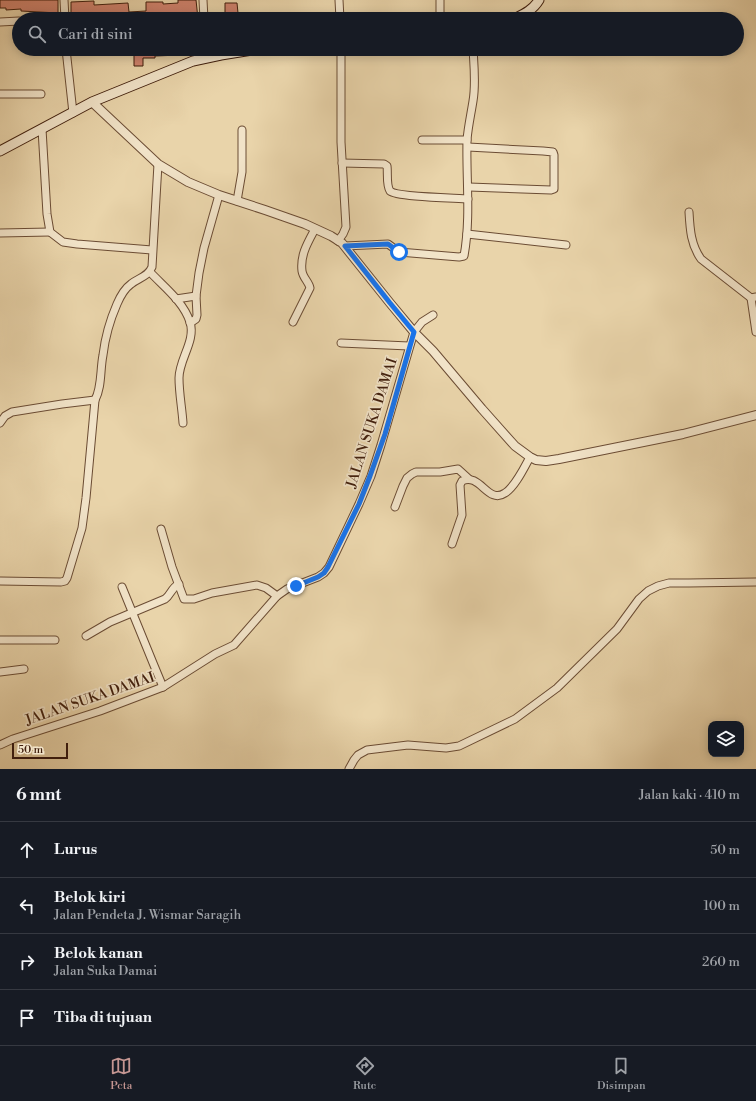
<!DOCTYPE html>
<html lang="id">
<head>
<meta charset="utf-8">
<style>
  :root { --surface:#171b24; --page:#20242c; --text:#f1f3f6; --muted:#9ea1a6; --line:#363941; --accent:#c59692 }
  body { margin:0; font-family:"Libre Bodoni",serif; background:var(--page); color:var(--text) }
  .controls { position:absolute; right:12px; bottom:12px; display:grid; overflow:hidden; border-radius:8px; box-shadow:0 2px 10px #0003 }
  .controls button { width:36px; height:36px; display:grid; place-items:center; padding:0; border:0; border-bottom:1px solid var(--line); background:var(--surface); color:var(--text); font:20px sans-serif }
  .scale { position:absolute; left:12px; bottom:10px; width:56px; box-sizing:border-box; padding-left:4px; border:2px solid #411f0d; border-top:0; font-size:11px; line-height:14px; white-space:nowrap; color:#411f0d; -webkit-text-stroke:3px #f1e3c8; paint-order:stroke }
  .stop { position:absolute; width:12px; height:12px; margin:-9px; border:3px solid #1a73e8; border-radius:50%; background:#fff }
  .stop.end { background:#1a73e8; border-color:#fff; box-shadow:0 1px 4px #0008 }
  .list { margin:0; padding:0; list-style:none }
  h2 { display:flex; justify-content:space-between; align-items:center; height:52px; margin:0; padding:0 16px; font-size:17px }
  h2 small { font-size:13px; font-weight:400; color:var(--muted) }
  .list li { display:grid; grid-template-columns:26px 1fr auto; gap:12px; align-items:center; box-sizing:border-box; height:56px; padding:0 16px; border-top:1px solid var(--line) }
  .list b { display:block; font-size:15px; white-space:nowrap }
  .list p { margin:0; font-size:13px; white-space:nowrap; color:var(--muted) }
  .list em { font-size:13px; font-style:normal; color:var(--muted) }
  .icon { flex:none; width:22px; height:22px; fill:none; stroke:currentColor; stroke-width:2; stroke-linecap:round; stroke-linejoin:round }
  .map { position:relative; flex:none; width:756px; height:769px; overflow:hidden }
  .search { position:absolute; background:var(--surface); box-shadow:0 2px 10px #0003; left:12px; right:12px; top:12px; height:44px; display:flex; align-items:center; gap:10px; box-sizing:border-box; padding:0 14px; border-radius:22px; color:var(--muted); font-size:15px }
  .sheet { height:276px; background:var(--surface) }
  nav { display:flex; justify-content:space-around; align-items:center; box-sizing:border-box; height:56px; border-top:1px solid var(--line); background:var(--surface); font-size:11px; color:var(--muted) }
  nav a { display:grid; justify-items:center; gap:2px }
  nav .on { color:var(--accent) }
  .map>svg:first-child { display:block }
  .building { fill:#d0836e; stroke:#411f0d }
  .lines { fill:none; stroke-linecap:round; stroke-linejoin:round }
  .minor-casing { stroke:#6b4c34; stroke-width:9 }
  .tertiary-casing { stroke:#6b4c34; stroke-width:10 }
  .secondary-casing { stroke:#411f0d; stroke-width:11 }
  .minor { stroke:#f1e3c8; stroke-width:7 }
  .tertiary { stroke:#f1e3c8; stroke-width:8 }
  .secondary { stroke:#f1e3c8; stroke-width:9 }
  .route { stroke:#1a73e8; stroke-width:5 }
  .labels { text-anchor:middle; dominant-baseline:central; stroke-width:3.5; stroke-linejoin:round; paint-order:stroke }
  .street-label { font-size:14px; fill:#411f0d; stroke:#f1e3c8 }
</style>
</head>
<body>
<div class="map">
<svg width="756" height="769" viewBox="0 0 756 769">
  <rect width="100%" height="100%" fill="#e9d4aa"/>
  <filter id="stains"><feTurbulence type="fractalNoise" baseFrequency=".005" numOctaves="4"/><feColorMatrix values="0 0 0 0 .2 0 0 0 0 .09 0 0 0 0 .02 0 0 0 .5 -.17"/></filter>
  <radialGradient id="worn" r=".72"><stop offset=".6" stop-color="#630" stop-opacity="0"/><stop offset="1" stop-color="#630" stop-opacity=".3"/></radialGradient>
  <g class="building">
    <polygon points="0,0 58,0 58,13 21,11 21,9 6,10 6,8 0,8"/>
    <polygon points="178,0 196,0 198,19 109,19 109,15 93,16 93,19 73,19 72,14 71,15 71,2 94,1 94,5 128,3 129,12 146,11 146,2 163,2 163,4 178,3"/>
    <polygon points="225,3 237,3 238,13 233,13 233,19 225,19"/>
    <polygon points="134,49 180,49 180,55 155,56 155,58 143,58 143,66 134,66"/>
  </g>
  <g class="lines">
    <g class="minor-casing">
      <g id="minor">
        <polyline points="64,0 65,19"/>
        <polyline points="203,0 204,19"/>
        <polyline points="339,0 340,19"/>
        <polyline points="440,0 440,19"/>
        <polyline points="0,22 19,21"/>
        <polyline points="66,49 73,113"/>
        <polyline points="205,49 205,58"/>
        <polyline points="0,94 41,94"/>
        <polyline points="42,129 47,214 50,232 63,242 77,244 152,250"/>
        <polyline points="422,140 467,140"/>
        <polyline points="468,147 543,151 553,152 554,155 554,189 551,190 469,187"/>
        <path d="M 342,163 L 384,164 L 387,166 C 388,173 386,185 390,191 C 396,197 457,198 468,199"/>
        <polyline points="237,201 242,172 242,130"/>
        <path d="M 689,212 C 690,230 691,245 701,259 L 751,298"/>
        <polyline points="0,233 50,232"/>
        <polyline points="467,234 566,245"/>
        <polyline points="338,241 343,234 346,227 341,142 341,49"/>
        <path d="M 345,246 L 388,244 L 399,252 L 459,257 L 464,256 C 471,217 466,179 467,140 C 468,127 471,114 473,101 C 476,84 474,66 473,49"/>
        <path d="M 150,272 C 164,287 183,301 190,322 C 196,341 179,359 179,378 C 179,393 182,408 183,423"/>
        <polyline points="756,297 751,298 756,332"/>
        <polyline points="176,299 196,296"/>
        <path d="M 293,322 L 310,288 C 309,282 303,278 302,271 C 300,255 308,242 315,229"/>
        <polyline points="190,323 196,319 197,315 196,296 199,273 204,248 219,195"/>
        <polyline points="341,343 409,346"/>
        <polyline points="0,423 5,416 12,412 62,404 95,400"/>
        <polyline points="395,507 403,486 407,478 412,474 416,472 440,472 458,469 469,479"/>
        <polyline points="161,529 172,567 184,599 194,599 212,593 257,585 266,588 277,596"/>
        <path d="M 452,544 L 462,515 L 460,485 L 462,481 C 480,472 488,505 505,493 C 515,487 524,468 530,457"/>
        <path d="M 0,581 L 61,582 L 65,581 L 67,578 L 82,528 L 86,498 L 95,400 C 102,387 100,370 103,355 C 105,338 110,320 117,304 C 120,297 124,289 131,284 C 138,278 148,277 152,267 L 158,164"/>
        <polyline points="122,587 153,663 163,687"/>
        <path d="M 86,636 L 110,622 L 165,599 C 171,595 171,588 179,584"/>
        <polyline points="0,640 55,640"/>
        <polyline points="0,672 24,669"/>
        <polyline points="0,745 13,739 100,711 163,687 215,654 234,645 277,596 287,589 318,577 324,573 329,567 359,504 371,476 381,445 414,332 422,322 433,315"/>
        <polyline points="349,769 354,760 358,755 367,750 408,745 446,748 459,746 515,719 557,688 617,629 639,599 648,591 658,586 669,583 689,583 756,582"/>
      </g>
    </g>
    <g class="tertiary-casing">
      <polyline id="tertiary" points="92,102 158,164 188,182 219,195 265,210 305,224 331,236 342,243 390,303 414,332 433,351 482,409 515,446 530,457 536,460 546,461 559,459 683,434 756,415"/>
    </g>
    <g class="secondary-casing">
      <g id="secondary">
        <path d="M 514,19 C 524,14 533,10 539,0"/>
        <polyline points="0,151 92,102 193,61 221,55 258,49"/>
      </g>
    </g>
    <use href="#minor" class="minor"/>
    <use href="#tertiary" class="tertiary"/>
    <use href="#secondary" class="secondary"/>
  </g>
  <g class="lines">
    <polyline class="route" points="296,586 318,577 324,573 328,567 359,504 370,476 385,434 414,332 390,303 345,246 388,244 399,252"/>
  </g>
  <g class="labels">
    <g class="street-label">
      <text transform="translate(372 423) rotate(-72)">JALAN SUKA DAMAI</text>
      <text transform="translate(90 699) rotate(-19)">JALAN SUKA DAMAI</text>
    </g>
  </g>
  <rect width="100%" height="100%" filter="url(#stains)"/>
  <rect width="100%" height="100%" fill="url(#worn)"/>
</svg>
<div class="controls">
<button><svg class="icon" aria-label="layers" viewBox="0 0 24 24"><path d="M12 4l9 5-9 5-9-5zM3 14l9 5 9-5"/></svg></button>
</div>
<div class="scale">50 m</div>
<div class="stop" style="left:399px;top:252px"></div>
<div class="stop end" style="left:296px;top:586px"></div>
<div class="search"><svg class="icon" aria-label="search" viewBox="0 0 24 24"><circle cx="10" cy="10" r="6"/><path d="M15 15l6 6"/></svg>Cari di sini</div>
</div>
<section class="sheet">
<h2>6 mnt<small>Jalan kaki · 410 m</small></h2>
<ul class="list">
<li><svg class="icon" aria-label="ahead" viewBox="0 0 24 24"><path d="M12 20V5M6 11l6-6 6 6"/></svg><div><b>Lurus</b></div><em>50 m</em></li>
<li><svg class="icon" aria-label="left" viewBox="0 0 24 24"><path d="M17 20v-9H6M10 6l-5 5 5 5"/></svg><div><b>Belok kiri</b><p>Jalan Pendeta J. Wismar Saragih</p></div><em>100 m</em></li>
<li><svg class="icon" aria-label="right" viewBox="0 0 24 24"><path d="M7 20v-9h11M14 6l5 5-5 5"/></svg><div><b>Belok kanan</b><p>Jalan Suka Damai</p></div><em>260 m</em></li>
<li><svg class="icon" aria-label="arrive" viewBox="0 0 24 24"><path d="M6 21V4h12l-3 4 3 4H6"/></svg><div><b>Tiba di tujuan</b></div></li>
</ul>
</section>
<nav>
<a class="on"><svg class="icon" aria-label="map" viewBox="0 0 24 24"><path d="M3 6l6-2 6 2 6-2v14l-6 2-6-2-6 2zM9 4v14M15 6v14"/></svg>Peta</a>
<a><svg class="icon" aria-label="directions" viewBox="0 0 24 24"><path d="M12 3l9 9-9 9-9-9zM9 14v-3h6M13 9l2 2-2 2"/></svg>Rute</a>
<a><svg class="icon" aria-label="saved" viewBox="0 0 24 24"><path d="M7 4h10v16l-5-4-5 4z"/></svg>Disimpan</a>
</nav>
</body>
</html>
